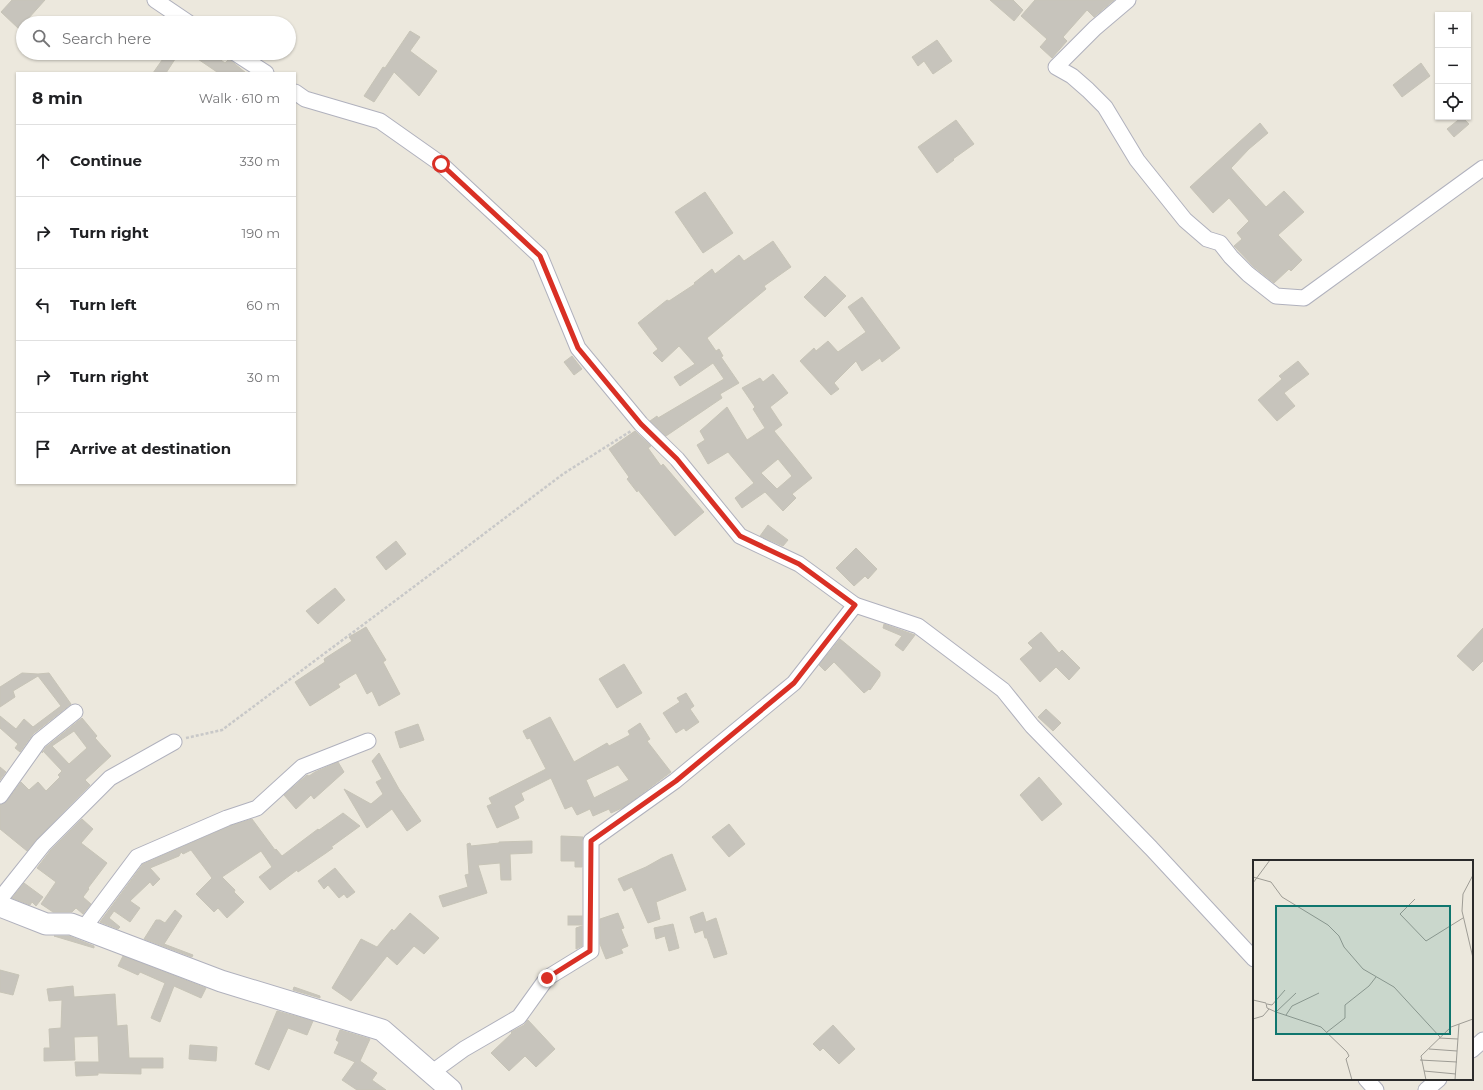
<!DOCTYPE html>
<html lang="en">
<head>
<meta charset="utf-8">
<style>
  :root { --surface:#fff; --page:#f2f2f2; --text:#202124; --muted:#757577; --line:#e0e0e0 }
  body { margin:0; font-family:Montserrat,sans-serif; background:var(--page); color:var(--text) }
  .controls { position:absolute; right:12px; top:12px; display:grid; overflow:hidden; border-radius:0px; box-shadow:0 1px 3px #0004 }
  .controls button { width:36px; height:36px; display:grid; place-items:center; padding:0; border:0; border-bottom:1px solid var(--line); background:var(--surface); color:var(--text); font:20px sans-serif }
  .stop { position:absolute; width:12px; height:12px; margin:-9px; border:3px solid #d93025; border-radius:50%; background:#fff }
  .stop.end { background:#d93025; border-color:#fff; box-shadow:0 1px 4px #0008 }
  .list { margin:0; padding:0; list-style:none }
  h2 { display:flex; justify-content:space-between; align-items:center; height:52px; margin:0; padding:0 16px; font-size:17px }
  h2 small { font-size:13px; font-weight:400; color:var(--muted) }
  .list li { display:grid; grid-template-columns:26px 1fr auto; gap:12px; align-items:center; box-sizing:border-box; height:72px; padding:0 16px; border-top:1px solid var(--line) }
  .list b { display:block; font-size:15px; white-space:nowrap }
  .list em { font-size:13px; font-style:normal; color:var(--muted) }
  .icon { flex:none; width:22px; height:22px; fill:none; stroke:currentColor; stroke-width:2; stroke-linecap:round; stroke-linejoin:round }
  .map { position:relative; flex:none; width:1483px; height:1090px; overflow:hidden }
  .search { position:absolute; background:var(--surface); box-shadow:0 1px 3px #0004; left:16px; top:16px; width:280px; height:44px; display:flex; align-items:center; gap:10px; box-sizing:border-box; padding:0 14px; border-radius:22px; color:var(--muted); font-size:15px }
  .panel { position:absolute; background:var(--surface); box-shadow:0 1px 3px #0004; left:16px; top:72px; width:280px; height:412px; border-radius:0px }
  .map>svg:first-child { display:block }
  .building { fill:#c7c4bc; stroke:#c7c4b7; fill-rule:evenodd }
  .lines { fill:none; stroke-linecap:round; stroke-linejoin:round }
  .street-casing { stroke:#b0b1bd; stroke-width:17 }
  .secondary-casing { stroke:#b0b1bd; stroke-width:23 }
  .path { stroke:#c8c8c8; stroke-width:2.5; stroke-dasharray:3 2; stroke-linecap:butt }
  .street { stroke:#fff; stroke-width:15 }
  .secondary { stroke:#fff; stroke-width:21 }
  .route { stroke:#d93025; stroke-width:5 }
  .inset-road { fill:none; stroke:#9e9c95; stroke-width:1 }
  .view { fill:#0f766e; fill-opacity:0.15; stroke:#0f766e; stroke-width:2 }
  .inset-edge { fill:none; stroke:#2a2a2a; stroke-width:2 }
</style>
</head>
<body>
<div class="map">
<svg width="1483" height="1090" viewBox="0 0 1483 1090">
  <rect width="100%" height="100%" fill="#ece8dd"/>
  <g class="building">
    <polygon points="12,0 45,0 19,29 1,12"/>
    <polygon points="990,0 1013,0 1023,10 1014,21"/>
    <polygon points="1035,0 1114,0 1094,17 1087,10 1063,37 1067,41 1052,58 1040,47 1047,39 1021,16"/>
    <polygon points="410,31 420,37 410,51 437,71 419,96 394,72 374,102 364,96 383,67 385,68"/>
    <polygon points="937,40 952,61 933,74 924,61 918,66 912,57"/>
    <polygon points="167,53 179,53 166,73 153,73"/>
    <polygon points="189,53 211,53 225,63 229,59 246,73 216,73 217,72"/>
    <polygon points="1421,63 1430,76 1402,97 1393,85"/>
    <polygon points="1462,117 1469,124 1454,137 1447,129"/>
    <polygon points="956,120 974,144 953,159 954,160 937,173 918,147"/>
    <polygon points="1260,123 1268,133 1249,149 1231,168 1266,207 1284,191 1304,212 1278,235 1302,260 1291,271 1289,269 1274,283 1254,267 1234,246 1242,239 1237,233 1249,221 1229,198 1213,213 1190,187"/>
    <polygon points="705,192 733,233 703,253 675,212"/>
    <polygon points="773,241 791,267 764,286 766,289 707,338 716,351 719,349 723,356 721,357 739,383 720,394 722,398 666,436 650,421 657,416 658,418 724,379 713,363 680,386 674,377 695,364 679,346 662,362 653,353 658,349 638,323 667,300 669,301 695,284 694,283 712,269 715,274 739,255 744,261"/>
    <polygon points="825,276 846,296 825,317 804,297"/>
    <polygon points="862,297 900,348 882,362 880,358 862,371 856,361 834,383 839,389 831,395 800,361 814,348 816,351 828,341 838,352 866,332 848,307"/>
    <polygon points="572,356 582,369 574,375 564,362"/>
    <polygon points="1298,361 1309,374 1284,393 1295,406 1277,421 1258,400 1282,379 1279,376"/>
    <path d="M 773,374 L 788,393 L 770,407 L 782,425 L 774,431 L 812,478 L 792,494 L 796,498 L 783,511 L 765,492 L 742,508 L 735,498 L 754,483 L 728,452 L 708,464 L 697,445 L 705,440 L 700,431 L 727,407 L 747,440 L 765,428 L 753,409 L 755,407 L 742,388 L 760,378 L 763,382 ZM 778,459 L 792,476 L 777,489 L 761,473 Z"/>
    <polygon points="635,431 651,446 648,448 661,466 663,464 704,512 675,536 638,490 637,492 627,479 629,477 609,449"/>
    <polygon points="768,525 788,540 783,546 760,536"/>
    <polygon points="396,541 406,554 386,570 376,557"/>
    <polygon points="856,548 877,569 868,579 865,576 854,586 836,568"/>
    <polygon points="335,588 345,600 318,624 306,611"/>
    <polygon points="884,624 915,635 903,651 895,645 902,636 883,628"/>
    <polygon points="366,627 386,660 383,662 400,694 379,706 372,691 367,694 356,673 338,684 340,687 310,706 295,682 325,662 324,659 352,641 349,637"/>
    <polygon points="1483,628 1483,661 1473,671 1457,656"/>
    <polygon points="1041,632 1059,653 1062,650 1080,668 1069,680 1056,667 1040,682 1020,659 1033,648 1028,643"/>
    <polygon points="840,639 880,672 880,676 870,690 869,689 864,693 834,662 825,671 819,665"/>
    <polygon points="624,664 642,693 617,708 599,679"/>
    <polygon points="22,673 38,674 49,673 71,704 33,734 20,752 15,748 18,744 0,728 0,716 16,729 24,719 33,727 61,706 38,676 13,691 15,697 0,707 0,687"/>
    <polygon points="686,693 694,706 690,709 699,722 686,731 684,728 676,733 663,713 680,702 677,698"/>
    <polygon points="1046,709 1061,723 1053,731 1038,717"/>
    <path d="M 550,717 L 574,762 L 607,743 L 609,746 L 630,735 L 628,731 L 640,723 L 650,739 L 647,741 L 671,772 L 624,807 L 611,813 L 609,809 L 593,816 L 590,809 L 577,815 L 572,806 L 565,809 L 551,778 L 521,793 L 524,800 L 514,806 L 519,818 L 497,828 L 487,806 L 492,804 L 489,798 L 546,769 L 530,738 L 527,739 L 523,731 ZM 618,765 L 629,780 L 594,798 L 586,780 Z"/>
    <path d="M 82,718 L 97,736 L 95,738 L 111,756 L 85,780 L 90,785 L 37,839 L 27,851 L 0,829 L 0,805 L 7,801 L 21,782 L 29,790 L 38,782 L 46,791 L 60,777 L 58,775 L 62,771 L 43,751 L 42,753 L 46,747 ZM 74,731 L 87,748 L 69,764 L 52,746 Z"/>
    <polygon points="418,724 424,740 400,748 395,732"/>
    <polygon points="379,753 399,789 421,821 407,831 392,809 367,828 344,789 371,804 383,794 376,782 382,779 372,761"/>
    <polygon points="338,762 344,772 314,799 311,795 296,809 284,795 307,775 309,776 315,772"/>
    <polygon points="0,767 6,772 0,780"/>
    <polygon points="1039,777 1062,804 1042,821 1020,795"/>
    <polygon points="343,813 360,826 331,847 333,848 326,853 298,872 297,870 270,890 259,877 272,867 261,851 222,877 235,890 234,892 244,902 227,918 218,908 214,912 196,894 212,878 191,850 183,854 181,852 179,856 150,868 160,879 153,886 150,882 130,901 140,908 130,922 114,911 109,918 120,927 118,929 100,922 143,864 230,826 252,819 275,850 276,849 282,856 318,829 319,830"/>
    <polygon points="82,819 93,829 81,843 107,863 88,888 89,889 83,897 91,904 83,914 76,908 72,912 53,912 41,904 56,882 37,868 50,851"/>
    <polygon points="729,824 745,844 729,857 712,837"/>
    <polygon points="561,836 583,837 582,841 582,867 575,867 575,861 561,861"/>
    <polygon points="532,841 532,853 510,854 511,880 501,880 500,863 478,865 487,893 443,907 439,896 468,887 465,875 469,874 467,844 470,843 471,846 499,843 499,842"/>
    <polygon points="672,854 686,890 656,902 660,919 648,923 632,887 624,891 618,879 646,867 662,858"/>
    <polygon points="335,868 355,892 347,898 344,894 339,898 328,885 324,889 318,881"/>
    <polygon points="24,883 43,897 36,906 32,902 30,905 12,898"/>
    <polygon points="175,910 182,916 164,944 193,955 192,957 144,939 156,920 160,920 165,923"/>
    <polygon points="703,912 706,922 716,918 727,954 714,958 707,938 705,938 703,930 695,933 690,917"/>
    <polygon points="410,913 439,938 424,954 414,946 397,965 387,956 351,1001 332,988 361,939 377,947 392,929 394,931"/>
    <polygon points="618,913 624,928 621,929 628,946 621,949 623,953 606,959 600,944 600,919"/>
    <rect x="568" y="916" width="14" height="9"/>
    <polygon points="673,924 679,948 669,951 665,936 656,939 654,928"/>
    <polygon points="582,926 582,946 576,949 576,928"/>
    <polygon points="54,936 69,936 94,946 94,948"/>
    <polygon points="123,956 206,988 201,998 174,986 160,1022 151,1018 165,983 140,972 138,975 118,966"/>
    <polygon points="0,970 19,975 13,995 0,992"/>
    <polygon points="73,986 74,997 115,994 117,1026 127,1025 129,1058 163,1058 163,1068 141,1068 141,1074 98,1073 98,1075 76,1076 75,1062 99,1062 98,1036 74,1037 75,1060 44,1061 44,1048 50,1048 49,1029 61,1028 62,1000 49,1001 47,989"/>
    <polygon points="294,987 320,996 320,998 293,990"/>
    <polygon points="277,1011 313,1021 307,1035 288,1028 269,1070 255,1064"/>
    <polygon points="528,1020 555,1049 536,1067 525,1056 509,1071 491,1053 512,1033 511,1032 524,1025"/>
    <polygon points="833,1025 855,1049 839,1064 823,1048 820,1051 813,1044"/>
    <polygon points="340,1030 370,1039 360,1061 377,1073 372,1080 386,1090 357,1090 342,1080 355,1062 334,1053 339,1042 336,1040"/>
    <polygon points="190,1045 217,1047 216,1061 189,1059"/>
  </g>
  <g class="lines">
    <g class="street-casing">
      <g id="street">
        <polyline points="155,0 189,23"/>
        <polyline points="1128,0 1095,28 1056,67 1072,76 1088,90 1105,107 1137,160 1185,220 1207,239 1220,243 1231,257 1248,274 1276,296 1304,298 1483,168"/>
        <polyline points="235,53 266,73"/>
        <polyline points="295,92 305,99 380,121 441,164 540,256 578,348 641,424 677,459 740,536 799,564 855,605 918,626 1003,690 1032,726 1151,848 1254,959"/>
        <polyline points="0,796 39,741 75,712"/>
        <polyline points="0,899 43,845 110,778 174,742"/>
        <polyline points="83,929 137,857 227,818 257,808 302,767 368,741"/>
        <polyline points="1472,1050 1483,1040"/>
        <polyline points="431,1073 464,1049 519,1017 547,978 591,951 591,841 675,781 794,683 855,605"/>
        <polyline points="1366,1079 1376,1090"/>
        <polyline points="1426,1090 1439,1079"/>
      </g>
    </g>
    <g class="secondary-casing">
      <polyline id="secondary" points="0,906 46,924 71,924 221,981 382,1030 451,1090"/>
    </g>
    <polyline class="path" points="186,738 222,730 435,571 563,474 631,431"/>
    <use href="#street" class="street"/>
    <use href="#secondary" class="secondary"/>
  </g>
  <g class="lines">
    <polyline class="route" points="441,164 540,256 578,348 641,424 677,459 740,536 799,564 855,605 794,683 676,781 591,841 590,951 547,978"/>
  </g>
  <g transform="translate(1253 860)">
    <rect width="220" height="220" fill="#ece8dd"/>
    <path class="inset-road" d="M 220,15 L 210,34 L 209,51 L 220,98M 0,17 L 18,22 L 29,37 L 75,65 L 86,76 L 91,87 L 110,109 L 141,127 L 187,177M 0,23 L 17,0M 162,39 L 147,54 L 173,81 L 210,58M 0,140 L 13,143 L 14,148 L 23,152 L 68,167 L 94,192 L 96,196 L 93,199 L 99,220M 14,144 L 19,145 L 32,130M 23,152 L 43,133M 33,155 L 39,146 L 66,133M 0,159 L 10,156 L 16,149M 74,172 L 92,158 L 92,145 L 116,126 L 123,117M 186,178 L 205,179M 176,189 L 204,191M 167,200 L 204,202M 171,211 L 203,214M 173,220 L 168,196 L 198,167 L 220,159M 202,220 L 206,164"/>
    <path class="view" d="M 23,46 L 197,46 L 197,174 L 23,174 Z"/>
    <rect width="220" height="220" class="inset-edge"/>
  </g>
</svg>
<div class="controls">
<button>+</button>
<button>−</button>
<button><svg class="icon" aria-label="locate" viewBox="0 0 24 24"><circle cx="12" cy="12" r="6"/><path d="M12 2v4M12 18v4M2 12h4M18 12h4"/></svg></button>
</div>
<div class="stop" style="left:441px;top:164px"></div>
<div class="stop end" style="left:547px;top:978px"></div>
<div class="search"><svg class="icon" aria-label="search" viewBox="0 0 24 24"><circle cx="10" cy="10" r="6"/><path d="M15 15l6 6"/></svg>Search here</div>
<section class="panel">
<h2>8 min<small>Walk · 610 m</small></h2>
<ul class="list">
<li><svg class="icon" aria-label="ahead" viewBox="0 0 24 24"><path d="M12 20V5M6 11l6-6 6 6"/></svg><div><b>Continue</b></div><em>330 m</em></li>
<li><svg class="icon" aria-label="right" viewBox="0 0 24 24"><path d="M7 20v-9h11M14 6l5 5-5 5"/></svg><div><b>Turn right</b></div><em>190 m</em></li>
<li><svg class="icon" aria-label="left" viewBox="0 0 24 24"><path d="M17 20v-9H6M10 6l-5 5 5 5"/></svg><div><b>Turn left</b></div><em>60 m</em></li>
<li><svg class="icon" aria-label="right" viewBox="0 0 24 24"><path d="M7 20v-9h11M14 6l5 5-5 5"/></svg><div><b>Turn right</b></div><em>30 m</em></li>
<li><svg class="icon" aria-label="arrive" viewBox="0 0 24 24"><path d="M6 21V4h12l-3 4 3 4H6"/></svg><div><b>Arrive at destination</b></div></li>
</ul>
</section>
</div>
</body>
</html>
